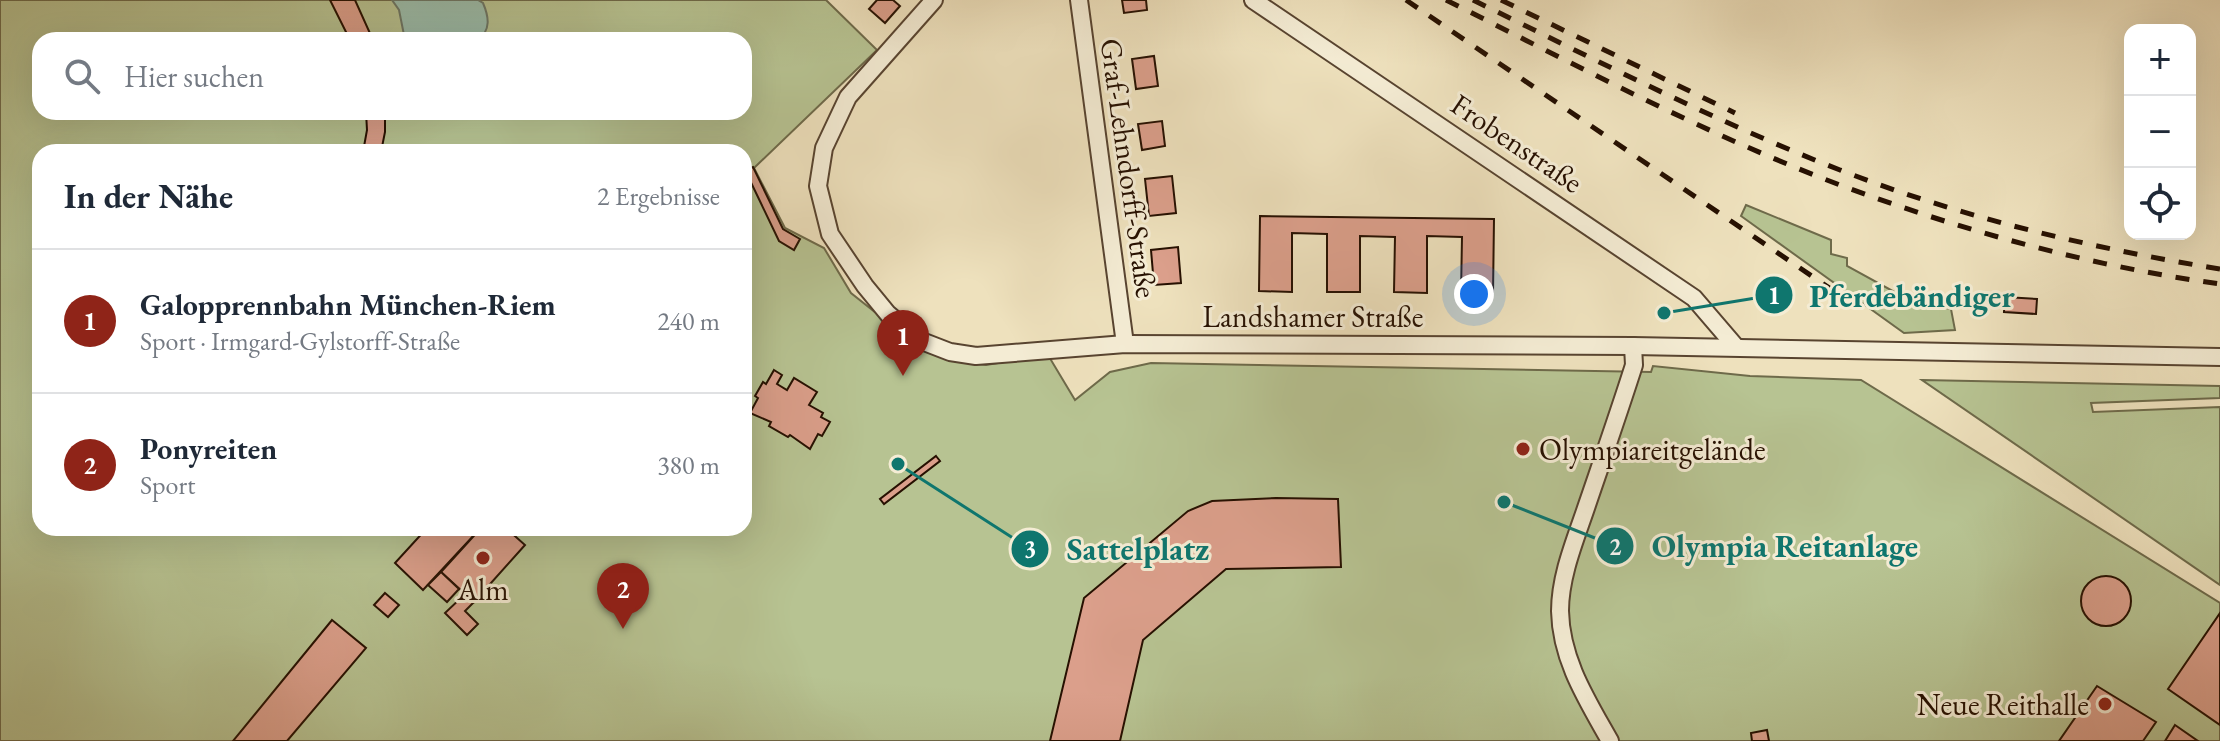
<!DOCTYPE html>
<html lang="de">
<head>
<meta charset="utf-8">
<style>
  :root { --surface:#fff; --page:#f6f6f7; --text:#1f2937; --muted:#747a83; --line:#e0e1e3; --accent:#8f2418 }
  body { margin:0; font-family:"EB Garamond",serif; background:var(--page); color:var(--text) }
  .controls { position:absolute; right:24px; top:24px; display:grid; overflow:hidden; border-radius:16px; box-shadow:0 8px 32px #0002 }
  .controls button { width:72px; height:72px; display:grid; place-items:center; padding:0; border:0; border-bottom:2px solid var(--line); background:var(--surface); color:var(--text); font:40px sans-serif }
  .you { position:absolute; left:1474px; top:294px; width:28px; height:28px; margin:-20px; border:6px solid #fff; border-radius:50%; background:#1a73e8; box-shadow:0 0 0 12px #1a73e833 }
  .badge { display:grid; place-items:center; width:52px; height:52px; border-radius:50%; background:var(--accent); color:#fff; font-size:26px; font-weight:700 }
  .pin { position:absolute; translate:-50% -66px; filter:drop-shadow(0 2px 4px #0008) }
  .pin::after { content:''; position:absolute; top:42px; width:28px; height:24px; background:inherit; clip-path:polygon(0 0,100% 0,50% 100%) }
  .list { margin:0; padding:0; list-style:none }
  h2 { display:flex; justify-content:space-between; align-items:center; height:104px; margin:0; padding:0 32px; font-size:34px }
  h2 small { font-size:26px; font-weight:400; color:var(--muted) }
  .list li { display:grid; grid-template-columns:52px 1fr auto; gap:24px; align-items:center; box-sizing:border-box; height:144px; padding:0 32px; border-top:2px solid var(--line) }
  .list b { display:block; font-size:30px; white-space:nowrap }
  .list p { margin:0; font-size:26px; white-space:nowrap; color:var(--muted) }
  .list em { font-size:26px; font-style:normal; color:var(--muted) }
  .icon { flex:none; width:44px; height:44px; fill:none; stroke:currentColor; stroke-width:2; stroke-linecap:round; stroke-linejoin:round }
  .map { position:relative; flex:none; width:2220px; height:741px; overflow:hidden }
  .search { position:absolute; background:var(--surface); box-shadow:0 8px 32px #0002; left:32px; top:32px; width:720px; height:88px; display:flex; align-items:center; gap:20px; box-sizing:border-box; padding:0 28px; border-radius:24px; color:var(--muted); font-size:30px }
  .panel { position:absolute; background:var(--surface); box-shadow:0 8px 32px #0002; left:32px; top:144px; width:720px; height:392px; border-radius:24px }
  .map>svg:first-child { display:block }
  .green { fill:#b7c392; stroke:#6e6a4a; stroke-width:2; fill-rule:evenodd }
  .water { fill:#9abead; stroke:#6c7868; stroke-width:2 }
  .building { fill:#db9f8b; stroke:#261001; stroke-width:2 }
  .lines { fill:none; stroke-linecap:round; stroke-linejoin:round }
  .street-casing { stroke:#584430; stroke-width:20 }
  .street { stroke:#f4ecd4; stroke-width:16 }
  .rail { stroke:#261001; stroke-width:5; stroke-dasharray:14 14; stroke-linecap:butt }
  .poi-dot { fill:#8f2418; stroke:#f4ecd4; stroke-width:3 }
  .labels { text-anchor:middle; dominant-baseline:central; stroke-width:6; stroke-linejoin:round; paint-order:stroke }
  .street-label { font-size:30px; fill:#261001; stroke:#f4ecd4 }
  .poi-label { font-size:30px; fill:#261001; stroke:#f4ecd4; text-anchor:start }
  .leader { fill:none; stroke:#0f766e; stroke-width:3 }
  .callout-dot { fill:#0f766e; stroke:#f4ecd4; stroke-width:3 }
  .mark-label { font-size:24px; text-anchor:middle; font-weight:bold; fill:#fff }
  .callout-label { font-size:32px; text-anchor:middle; font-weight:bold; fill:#0f766e; stroke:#f4ecd4; stroke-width:6; stroke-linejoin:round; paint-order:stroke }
</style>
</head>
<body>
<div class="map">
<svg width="2220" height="741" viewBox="0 0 2220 741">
  <rect width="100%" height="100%" fill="#eee1bd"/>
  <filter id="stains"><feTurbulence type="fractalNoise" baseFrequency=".0025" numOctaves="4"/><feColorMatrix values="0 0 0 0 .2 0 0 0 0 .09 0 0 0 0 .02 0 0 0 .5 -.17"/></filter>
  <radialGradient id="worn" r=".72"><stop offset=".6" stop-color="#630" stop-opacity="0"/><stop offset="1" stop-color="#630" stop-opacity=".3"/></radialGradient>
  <g class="green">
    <path d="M 0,0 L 826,0 L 877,50 L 754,168 L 785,228 L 824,248 L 851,293 L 915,344 L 948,360 L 986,365 L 1048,355 L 1075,400 L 1110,372 L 1151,363 L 1651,372 L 1653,366 L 1750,376 L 1861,380 L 2220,603 L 2220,741 L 0,741 ZM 40,40 L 744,40 L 744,112 L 40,112 ZM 40,152 L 744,152 L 744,528 L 40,528 Z"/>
    <polygon points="1746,205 1831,240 1831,254 1847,258 1847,266 1909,300 1951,309 1955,330 1904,333 1741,216"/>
    <polygon points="1922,380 2220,386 2220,398 2091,403 2093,412 2220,407 2220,585"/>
  </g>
  <path class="water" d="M 392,0 L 478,0 L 483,3 C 489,17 491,30 478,40 L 405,40 L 399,10 Z"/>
  <g class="building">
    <polygon points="330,0 355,0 373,40 350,40"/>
    <polygon points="877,0 893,0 900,6 885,23 869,9"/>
    <polygon points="1122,0 1146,0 1147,10 1124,13"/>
    <polygon points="1154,56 1158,86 1136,89 1132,59"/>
    <polygon points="366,112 385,112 385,132 381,152 363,152 367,130"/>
    <polygon points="1162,121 1165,146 1142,150 1138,124"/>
    <polygon points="753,167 783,229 800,239 794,250 779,241 745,170"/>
    <polygon points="1172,176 1176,213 1149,216 1145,179"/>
    <polygon points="1260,216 1494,219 1493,294 1461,294 1462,237 1427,236 1427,293 1394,292 1395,237 1360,236 1360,292 1327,292 1327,234 1292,233 1292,292 1259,291"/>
    <polygon points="1178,247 1181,283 1154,285 1151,250"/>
    <polygon points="2005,297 2037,299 2036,314 2004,312"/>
    <polygon points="774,370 782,375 777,384 787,390 794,378 817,392 809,405 823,413 821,417 830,422 822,436 818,434 810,449 790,435 788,437 769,426 771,422 750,413 758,398 755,396 763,382 766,384"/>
    <polygon points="936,456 940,461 884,504 880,499"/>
    <polygon points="1276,498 1338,499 1341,567 1226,569 1143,640 1120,741 1050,741 1084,598 1188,511 1212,501"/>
    <polygon points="427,528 470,528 476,533 423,590 395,563"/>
    <polygon points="481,528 506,528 525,545 474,602 441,572"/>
    <polygon points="441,572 459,589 447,602 428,585"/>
    <circle cx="2106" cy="601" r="25"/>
    <polygon points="385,593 399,605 388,617 374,605"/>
    <polygon points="465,594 474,602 465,611 478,624 467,635 445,613"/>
    <polygon points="2220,613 2220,725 2168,689"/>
    <polygon points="332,620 366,648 287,741 233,741"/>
    <polygon points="2097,686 2156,722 2143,741 2059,741"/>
    <polygon points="2175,725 2198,741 2165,741"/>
    <polygon points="1767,730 1769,741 1752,741 1751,733"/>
  </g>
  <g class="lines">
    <g class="street-casing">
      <g id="street">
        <polyline points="934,0 848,97 824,148 818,186 830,234 865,286 888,314 919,340 950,352 976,356 1125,344 1633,346 2220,357"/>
        <polyline points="1079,0 1125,344"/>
        <polyline points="1253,0 1694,298 1736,347"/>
        <path d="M 1610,741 C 1587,700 1561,660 1560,611 C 1560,575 1576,538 1587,505 C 1603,458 1619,412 1634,365 L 1633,346"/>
      </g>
    </g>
    <use href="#street" class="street"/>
    <g class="rail">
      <polyline points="1406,0 1850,302"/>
      <path d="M 1446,0 C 1576,65 1705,134 1840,185 C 1963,231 2090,266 2220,284"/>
      <path d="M 1473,0 C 1594,59 1714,121 1840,170 C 1963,218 2091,248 2220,269"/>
      <polyline points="1501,0 1735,113"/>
    </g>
  </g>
  <g class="poi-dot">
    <circle cx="1523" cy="449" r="8"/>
    <circle cx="483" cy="558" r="8"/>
    <circle cx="2105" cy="704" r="8"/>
  </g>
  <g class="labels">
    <g class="street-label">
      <text transform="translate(1517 143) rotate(34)">Frobenstraße</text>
      <text transform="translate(1129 168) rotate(82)">Graf-Lehndorff-Straße</text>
      <text x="1313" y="316">Landshamer Straße</text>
    </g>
    <g class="poi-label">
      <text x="1539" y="449">Olympiareitgelände</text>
      <text x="483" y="589" text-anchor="middle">Alm</text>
      <text x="2089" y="704" text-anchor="end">Neue Reithalle</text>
    </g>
  </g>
  <path class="leader" d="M1664 313L1774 295M1504 502L1615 546M898 464L1030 549"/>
  <g class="callout-dot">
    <circle cx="1664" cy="313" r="8"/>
    <circle cx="1504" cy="502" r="8"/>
    <circle cx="898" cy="464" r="8"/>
    <circle cx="1774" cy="295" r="20"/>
    <circle cx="1615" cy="546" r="20"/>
    <circle cx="1030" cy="549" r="20"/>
  </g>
  <g class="mark-label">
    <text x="1774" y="304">1</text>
    <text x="1615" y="555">2</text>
    <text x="1030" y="557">3</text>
  </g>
  <g class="callout-label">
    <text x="1912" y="307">Pferdebändiger</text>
    <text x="1785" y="557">Olympia Reitanlage</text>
    <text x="1138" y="560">Sattelplatz</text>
  </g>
  <rect width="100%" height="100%" filter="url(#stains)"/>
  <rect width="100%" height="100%" fill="url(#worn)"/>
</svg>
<div class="controls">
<button>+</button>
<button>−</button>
<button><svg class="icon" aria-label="locate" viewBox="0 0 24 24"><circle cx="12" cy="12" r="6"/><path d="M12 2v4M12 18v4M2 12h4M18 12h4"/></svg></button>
</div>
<div class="you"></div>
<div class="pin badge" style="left:903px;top:376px">1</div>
<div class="pin badge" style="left:623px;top:629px">2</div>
<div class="search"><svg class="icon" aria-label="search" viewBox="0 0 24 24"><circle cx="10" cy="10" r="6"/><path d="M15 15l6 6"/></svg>Hier suchen</div>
<section class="panel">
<h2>In der Nähe<small>2 Ergebnisse</small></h2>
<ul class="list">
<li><span class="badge">1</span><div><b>Galopprennbahn München-Riem</b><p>Sport · Irmgard-Gylstorff-Straße</p></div><em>240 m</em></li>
<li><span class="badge">2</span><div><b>Ponyreiten</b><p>Sport</p></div><em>380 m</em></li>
</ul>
</section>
</div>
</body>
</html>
